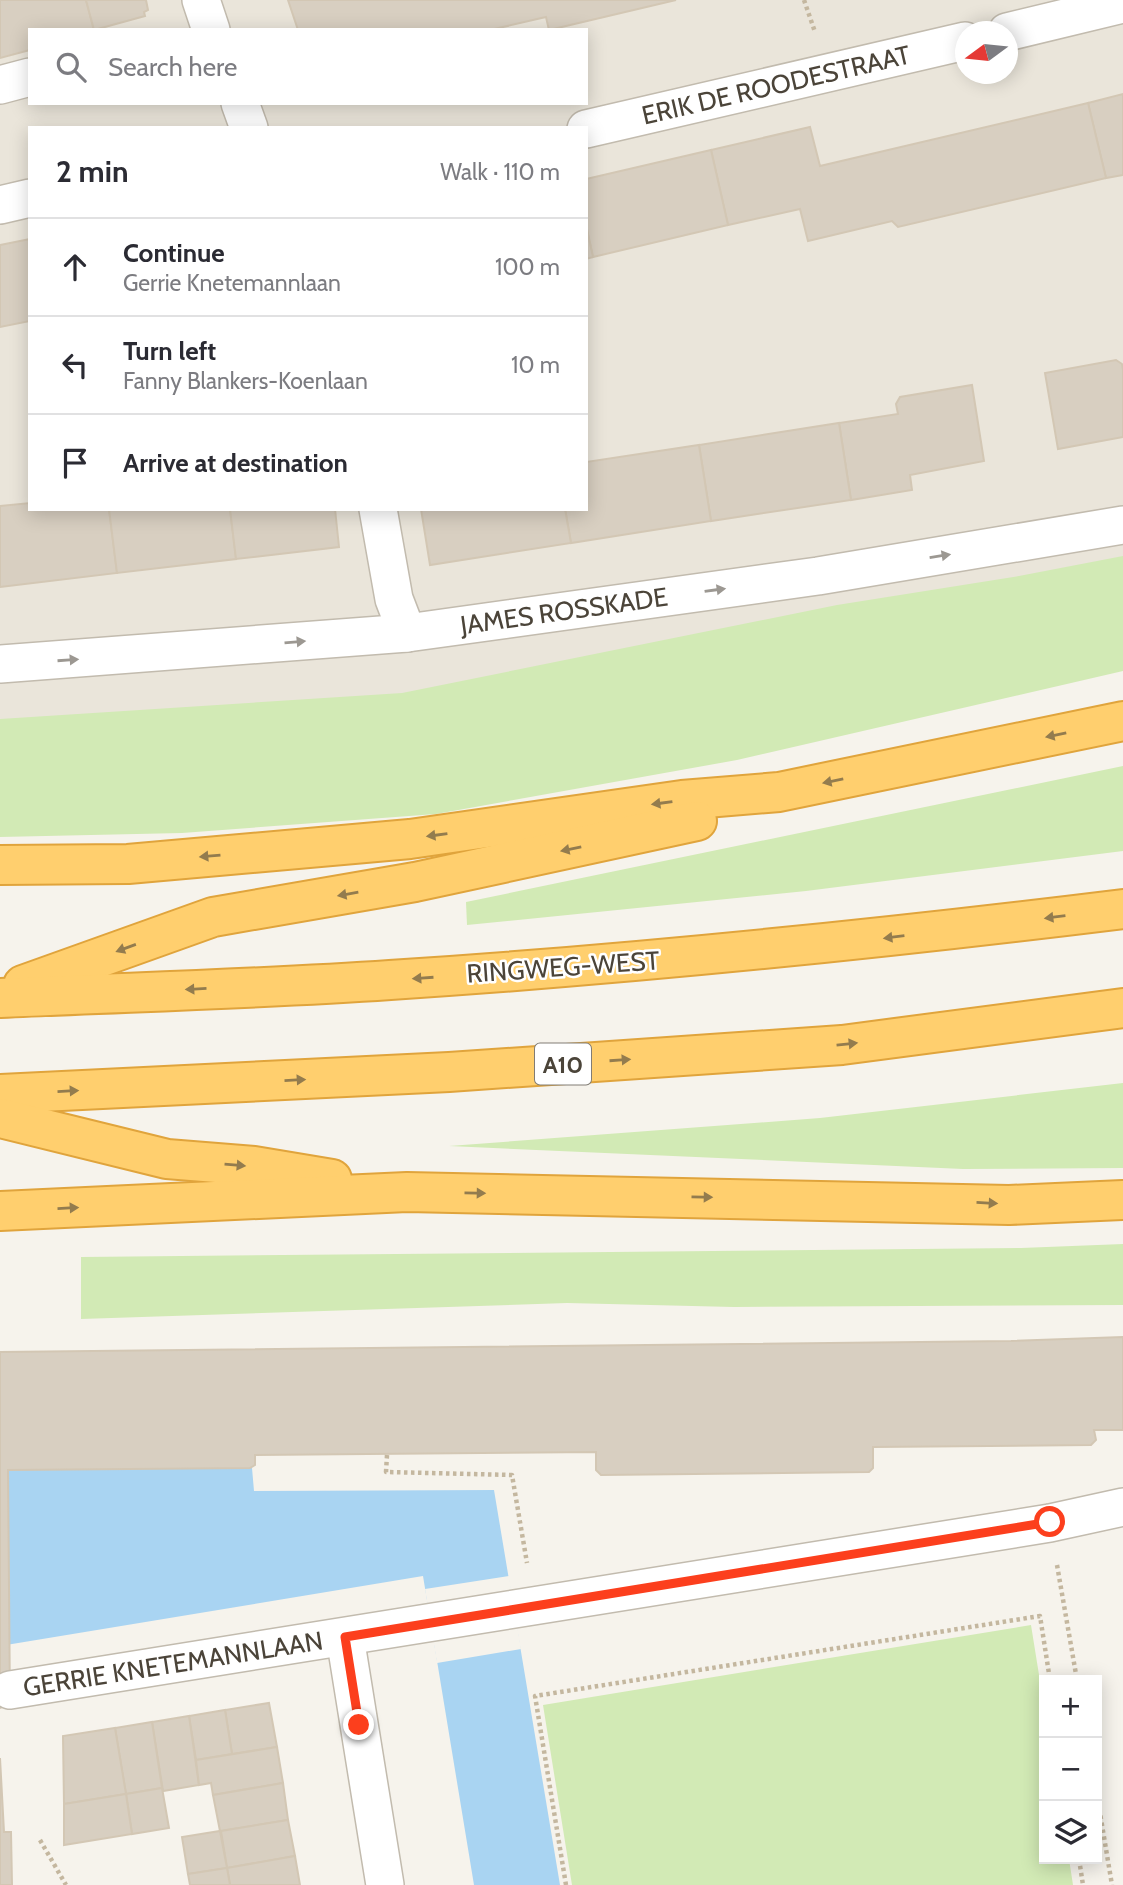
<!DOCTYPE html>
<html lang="en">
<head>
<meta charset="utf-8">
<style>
  :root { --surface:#fff; --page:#f7f7f7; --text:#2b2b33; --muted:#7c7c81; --line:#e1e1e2 }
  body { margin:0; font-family:Cabin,sans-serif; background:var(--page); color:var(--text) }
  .controls { position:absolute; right:21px; bottom:21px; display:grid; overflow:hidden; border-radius:0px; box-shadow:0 4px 18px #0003 }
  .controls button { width:63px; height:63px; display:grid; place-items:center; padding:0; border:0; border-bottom:2px solid var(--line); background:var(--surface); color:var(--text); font:35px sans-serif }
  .compass { position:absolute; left:955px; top:21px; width:63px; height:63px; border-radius:50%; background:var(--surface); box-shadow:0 4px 18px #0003; rotate:255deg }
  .stop { position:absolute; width:21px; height:21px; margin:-16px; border:5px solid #fc3f1d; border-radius:50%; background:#fff }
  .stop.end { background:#fc3f1d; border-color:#fff; box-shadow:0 2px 7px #0008 }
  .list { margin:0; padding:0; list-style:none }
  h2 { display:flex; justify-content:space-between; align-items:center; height:91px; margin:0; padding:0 28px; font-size:30px }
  h2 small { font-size:23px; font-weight:400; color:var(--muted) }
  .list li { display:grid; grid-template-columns:46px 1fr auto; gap:21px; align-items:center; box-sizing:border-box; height:98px; padding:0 28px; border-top:2px solid var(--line) }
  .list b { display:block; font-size:26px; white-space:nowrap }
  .list p { margin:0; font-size:23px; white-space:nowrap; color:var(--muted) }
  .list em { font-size:23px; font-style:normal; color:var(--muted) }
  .icon { flex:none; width:38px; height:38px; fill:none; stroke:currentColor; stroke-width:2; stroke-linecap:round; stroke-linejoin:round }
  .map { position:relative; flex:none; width:1123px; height:1885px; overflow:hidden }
  .search { position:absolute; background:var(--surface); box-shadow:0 4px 18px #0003; left:28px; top:28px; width:560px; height:77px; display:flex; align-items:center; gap:18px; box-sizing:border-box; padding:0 24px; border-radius:0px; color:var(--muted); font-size:26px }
  .panel { position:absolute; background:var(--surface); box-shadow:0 4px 18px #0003; left:28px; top:126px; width:560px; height:385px; border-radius:0px }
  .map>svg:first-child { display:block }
  .residential { fill:#eae5da; fill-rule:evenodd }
  .green { fill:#d2eab5 }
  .water { fill:#a9d4f2 }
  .pier { fill:#f6f3ec }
  .building { fill:#d8cfc1; stroke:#d3c7b4; stroke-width:2 }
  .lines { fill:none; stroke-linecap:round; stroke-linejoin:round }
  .street-casing { stroke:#c2bbae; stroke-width:40 }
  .highway-casing { stroke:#e0a43c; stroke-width:42 }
  .path { stroke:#c4b79f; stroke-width:4.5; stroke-dasharray:3.5 3.5; stroke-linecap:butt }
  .street { stroke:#fff; stroke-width:37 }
  .highway { stroke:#ffcf6e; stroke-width:38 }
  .oneway { fill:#9c9892 }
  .oneway2 { fill:#937c4e }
  .route { stroke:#fc3f1d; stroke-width:9 }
  .labels { text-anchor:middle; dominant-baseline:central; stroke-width:5; stroke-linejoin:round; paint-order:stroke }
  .shield { fill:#fff; stroke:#817c74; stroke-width:2 }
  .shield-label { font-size:24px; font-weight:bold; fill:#4b4439 }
  .street-label { font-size:26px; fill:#4b4439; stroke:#fff }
</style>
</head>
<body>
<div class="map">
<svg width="1123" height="1885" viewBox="0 0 1123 1885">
  <rect width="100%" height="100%" fill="#f6f3ec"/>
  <path class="residential" d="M 0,0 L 1123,0 L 1123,615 L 0,803 ZM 30,30 L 586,30 L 586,103 L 30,103 ZM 965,32 L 1007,32 L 1007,74 L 965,74 ZM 30,128 L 586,128 L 586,509 L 30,509 Z"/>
  <g class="green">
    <polygon points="1123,556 1123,671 737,760 436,814 182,833 0,837 0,719 402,693 837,605 1019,576"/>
    <polygon points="1123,766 1123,851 806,891 467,925 466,902"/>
    <polygon points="1123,1083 1123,1168 963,1169 449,1146 820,1118"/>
    <polygon points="1123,1244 1123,1305 734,1307 567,1303 81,1319 81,1257 1021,1248"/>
    <polygon points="1031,1625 1044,1706 1044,1859 1069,1859 1073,1885 572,1885 543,1705"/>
  </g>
  <polygon class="water" points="0,1464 252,1468 254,1491 494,1490 560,1885 474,1885 423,1576 0,1646"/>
  <polygon class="pier" points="509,1576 521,1649 437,1663 425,1589"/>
  <g class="building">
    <polygon points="0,0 86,0 94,30 30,30 30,50 0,58"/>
    <polygon points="86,0 146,0 148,10 144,12 145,16 94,30"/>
    <polygon points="288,0 676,0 549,30 546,17 490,30 298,30"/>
    <polygon points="1123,94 1123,175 1106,178 1088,103"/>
    <polygon points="1088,103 1106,178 898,227 892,221 808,241 800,209 728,225 711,150 810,127 820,166"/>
    <polygon points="711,150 728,225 593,257 586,225 586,179"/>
    <polygon points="586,225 593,257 586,259"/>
    <polygon points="30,239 30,321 0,327 0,245"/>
    <polygon points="1116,360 1122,364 1123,370 1123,437 1058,449 1045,373"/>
    <polygon points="972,385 984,461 910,475 912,490 851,500 839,423 898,414 896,404 900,397"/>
    <polygon points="839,423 851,500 711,521 699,445"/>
    <polygon points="699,445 711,521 571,543 565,509 586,509 586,462"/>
    <polygon points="30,503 30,509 109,509 117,573 0,587 0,506"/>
    <polygon points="109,509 230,509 236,559 117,573"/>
    <polygon points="230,509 335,509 339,547 236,559"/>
    <polygon points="421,509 565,509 571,543 430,565"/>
    <polygon points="1123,1337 1123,1430 1094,1430 1096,1440 1091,1445 873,1447 873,1468 869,1472 601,1475 596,1470 596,1452 255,1455 255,1465 250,1468 8,1470 10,1704 0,1708 0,1352 1011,1341"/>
    <polygon points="269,1703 277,1747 232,1754 225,1710"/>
    <polygon points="225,1710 232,1754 196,1760 189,1716"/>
    <polygon points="189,1716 199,1785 163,1791 152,1722"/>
    <polygon points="152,1722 162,1788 126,1794 115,1728"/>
    <polygon points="115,1728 126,1794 64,1804 63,1736"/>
    <polygon points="277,1747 283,1783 213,1795 211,1783 199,1785 196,1760"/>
    <polygon points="0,1758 4,1832 11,1832 12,1885 0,1885"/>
    <polygon points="283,1783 288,1820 220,1831 213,1795"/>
    <polygon points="162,1788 169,1828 132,1834 126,1794"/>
    <polygon points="126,1794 132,1834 64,1845 64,1804"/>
    <polygon points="288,1820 295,1856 227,1868 221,1831"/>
    <polygon points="220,1831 227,1868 188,1874 182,1837"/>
    <polygon points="295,1856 300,1885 230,1885 227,1868"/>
    <polygon points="227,1868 230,1885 190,1885 188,1874"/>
  </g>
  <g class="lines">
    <g class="street-casing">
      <g id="street">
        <polyline points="201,0 211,30"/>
        <polyline points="1007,32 1123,4"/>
        <polyline points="0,85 30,77"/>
        <polyline points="240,103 249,128"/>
        <polyline points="586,129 965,41"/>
        <polyline points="0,205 30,198"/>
        <polyline points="378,509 394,599 407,633"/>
        <polyline points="0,664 407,633 818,576 1123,525"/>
        <polyline points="345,1637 385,1885"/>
        <polyline points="10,1690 1050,1523 1123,1507"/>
      </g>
    </g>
    <g class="highway-casing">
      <g id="highway">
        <polyline points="0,865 128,864 410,839 682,800 779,792 1123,721"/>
        <polyline points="23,985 213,917 415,882 697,821"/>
        <path d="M 0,998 C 130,992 260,989 390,980 C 636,964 879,939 1123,909"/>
        <polyline points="0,1094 449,1072 842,1045 1123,1008"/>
        <polyline points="0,1118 167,1159 254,1166 332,1179"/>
        <polyline points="0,1211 407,1192 1009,1205 1123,1200"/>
      </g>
    </g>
    <g class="path">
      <polyline points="804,0 815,32"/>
      <polyline points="387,1455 386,1472 512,1475 527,1563"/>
      <polyline points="1057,1565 1077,1680"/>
      <polyline points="1097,1795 1112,1885"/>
      <polyline points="40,1840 66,1885"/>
      <polyline points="1079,1859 1083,1885"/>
      <polyline points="566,1885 535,1696 1040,1616 1050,1680"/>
    </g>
    <use href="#street" class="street"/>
    <use href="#highway" class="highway"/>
  </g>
  <defs><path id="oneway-solid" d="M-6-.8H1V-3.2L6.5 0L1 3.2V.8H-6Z" transform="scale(1.75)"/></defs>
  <g class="oneway">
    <use href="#oneway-solid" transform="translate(940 556) rotate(-9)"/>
    <use href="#oneway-solid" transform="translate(715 590) rotate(-8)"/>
    <use href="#oneway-solid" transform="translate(295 642) rotate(-5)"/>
    <use href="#oneway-solid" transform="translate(68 660) rotate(-4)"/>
  </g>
  <g class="oneway2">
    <use href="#oneway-solid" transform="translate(1056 735) rotate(168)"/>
    <use href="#oneway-solid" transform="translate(833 781) rotate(168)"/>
    <use href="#oneway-solid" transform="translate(662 803) rotate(172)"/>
    <use href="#oneway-solid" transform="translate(437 835) rotate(172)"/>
    <use href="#oneway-solid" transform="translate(571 849) rotate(168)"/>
    <use href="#oneway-solid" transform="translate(210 856) rotate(175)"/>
    <use href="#oneway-solid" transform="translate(348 894) rotate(170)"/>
    <use href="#oneway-solid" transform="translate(1055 917) rotate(173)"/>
    <use href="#oneway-solid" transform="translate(894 937) rotate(173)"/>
    <use href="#oneway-solid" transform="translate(126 948) rotate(160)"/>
    <use href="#oneway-solid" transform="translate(423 978) rotate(176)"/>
    <use href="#oneway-solid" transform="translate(196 989) rotate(177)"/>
    <use href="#oneway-solid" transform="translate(847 1044) rotate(-6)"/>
    <use href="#oneway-solid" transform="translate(620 1060) rotate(-4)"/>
    <use href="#oneway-solid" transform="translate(295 1080) rotate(-3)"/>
    <use href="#oneway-solid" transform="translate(68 1091) rotate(-3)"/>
    <use href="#oneway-solid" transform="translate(235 1165) rotate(5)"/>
    <use href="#oneway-solid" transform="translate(475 1193) rotate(1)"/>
    <use href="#oneway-solid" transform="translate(702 1197) rotate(1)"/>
    <use href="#oneway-solid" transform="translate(987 1203) rotate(3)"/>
    <use href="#oneway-solid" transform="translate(68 1208) rotate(-3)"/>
  </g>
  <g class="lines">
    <polyline class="route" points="359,1725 345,1637 1050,1522"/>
  </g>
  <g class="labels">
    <rect class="shield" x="535" y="1043.5" width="56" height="41" rx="5"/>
    <g class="shield-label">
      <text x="563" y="1064">A10</text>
    </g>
    <g class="street-label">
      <text transform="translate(776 85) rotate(-13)">ERIK DE ROODESTRAAT</text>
      <text transform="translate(564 611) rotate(-8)">JAMES ROSSKADE</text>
      <text transform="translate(563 967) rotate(-4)">RINGWEG-WEST</text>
      <text transform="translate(173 1664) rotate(-9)">GERRIE KNETEMANNLAAN</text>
    </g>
  </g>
</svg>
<div class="controls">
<button>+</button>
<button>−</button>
<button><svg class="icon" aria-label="layers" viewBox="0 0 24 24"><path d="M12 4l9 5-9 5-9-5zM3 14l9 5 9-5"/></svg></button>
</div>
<svg class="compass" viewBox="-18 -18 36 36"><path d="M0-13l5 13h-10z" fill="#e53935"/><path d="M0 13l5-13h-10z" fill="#7c7c81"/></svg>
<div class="stop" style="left:1050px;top:1522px"></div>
<div class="stop end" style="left:359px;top:1725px"></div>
<div class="search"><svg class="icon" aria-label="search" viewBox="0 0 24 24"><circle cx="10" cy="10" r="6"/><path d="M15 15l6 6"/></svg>Search here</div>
<section class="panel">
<h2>2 min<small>Walk · 110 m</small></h2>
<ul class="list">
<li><svg class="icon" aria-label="ahead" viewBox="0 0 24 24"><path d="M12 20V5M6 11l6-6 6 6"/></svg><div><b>Continue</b><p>Gerrie Knetemannlaan</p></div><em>100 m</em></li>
<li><svg class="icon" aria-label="left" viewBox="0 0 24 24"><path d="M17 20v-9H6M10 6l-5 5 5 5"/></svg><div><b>Turn left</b><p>Fanny Blankers-Koenlaan</p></div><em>10 m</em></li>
<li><svg class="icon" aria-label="arrive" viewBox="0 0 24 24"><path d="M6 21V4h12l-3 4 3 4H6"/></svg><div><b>Arrive at destination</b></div></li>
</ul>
</section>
</div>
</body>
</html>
